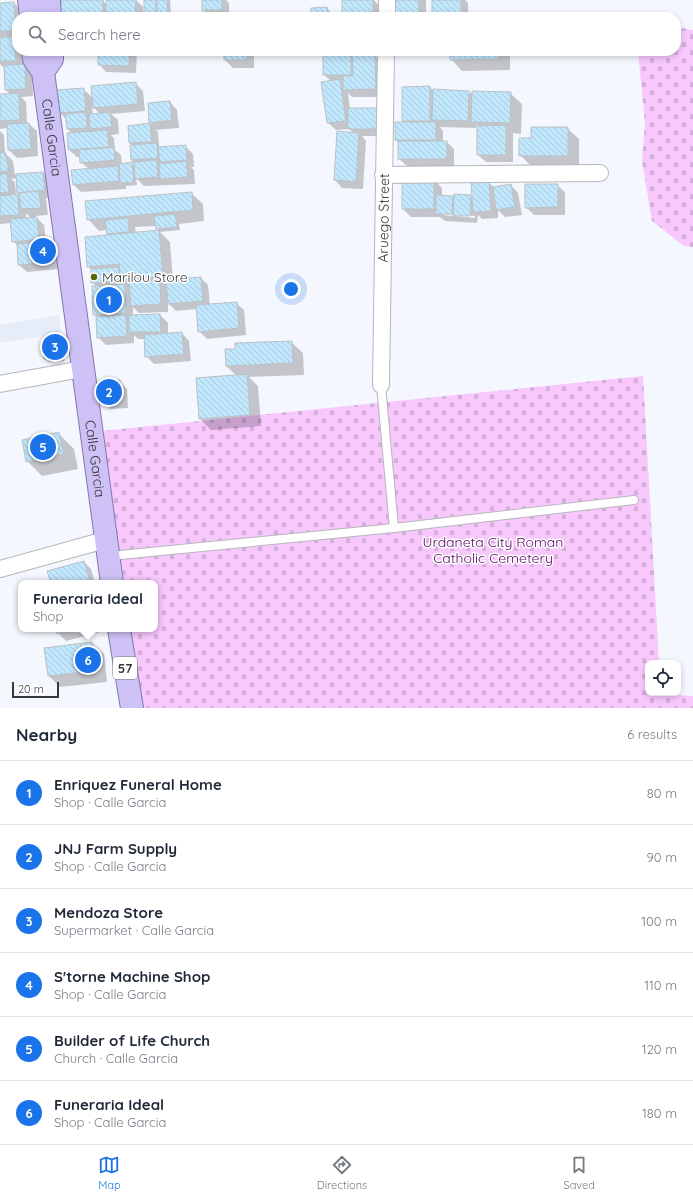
<!DOCTYPE html>
<html lang="en">
<head>
<meta charset="utf-8">
<style>
  :root { --surface:#fff; --page:#f6f6f7; --text:#1f2937; --muted:#747a83; --line:#e0e1e3; --accent:#1a73e8 }
  body { margin:0; font-family:Quicksand,sans-serif; background:var(--page); color:var(--text) }
  .controls { position:absolute; right:12px; bottom:12px; display:grid; overflow:hidden; border-radius:8px; box-shadow:0 2px 6px #0003 }
  .controls button { width:36px; height:36px; display:grid; place-items:center; padding:0; border:0; border-bottom:1px solid var(--line); background:var(--surface); color:var(--text); font:20px sans-serif }
  .scale { position:absolute; left:12px; bottom:10px; width:47px; box-sizing:border-box; padding-left:4px; border:2px solid #38393b; border-top:0; font-size:11px; line-height:14px; white-space:nowrap; color:#38393b; -webkit-text-stroke:3px #fff; paint-order:stroke }
  .you { position:absolute; left:291px; top:289px; width:14px; height:14px; margin:-10px; border:3px solid #fff; border-radius:50%; background:#1a73e8; box-shadow:0 0 0 6px #1a73e833 }
  .badge { display:grid; place-items:center; width:26px; height:26px; border-radius:50%; background:var(--accent); color:#fff; font-size:13px; font-weight:700 }
  .pin { position:absolute; translate:-50% -50%; border:2px solid #fff; box-shadow:0 1px 4px #0006 }
  .popup { position:absolute; left:18px; top:580px; width:140px; height:52px; box-sizing:border-box; display:grid; place-content:center; border-radius:8px; background:var(--surface); filter:drop-shadow(0 1px 3px #0005); font-size:13px; white-space:nowrap; color:var(--muted) }
  .popup b { font-size:15px; color:var(--text) }
  .popup::after { content:''; position:absolute; left:50%; top:100%; margin-left:-8px; border:8px solid transparent; border-top-color:var(--surface) }
  .list { margin:0; padding:0; list-style:none }
  h2 { display:flex; justify-content:space-between; align-items:center; height:52px; margin:0; padding:0 16px; font-size:17px }
  h2 small { font-size:13px; font-weight:400; color:var(--muted) }
  .list li { display:grid; grid-template-columns:26px 1fr auto; gap:12px; align-items:center; box-sizing:border-box; height:64px; padding:0 16px; border-top:1px solid var(--line) }
  .list b { display:block; font-size:15px; white-space:nowrap }
  .list p { margin:0; font-size:13px; white-space:nowrap; color:var(--muted) }
  .list em { font-size:13px; font-style:normal; color:var(--muted) }
  .icon { flex:none; width:22px; height:22px; fill:none; stroke:currentColor; stroke-width:2; stroke-linecap:round; stroke-linejoin:round }
  .map { position:relative; flex:none; width:693px; height:708px; overflow:hidden }
  .search { position:absolute; background:var(--surface); box-shadow:0 2px 6px #0003; left:12px; right:12px; top:12px; height:44px; display:flex; align-items:center; gap:10px; box-sizing:border-box; padding:0 14px; border-radius:16px; color:var(--muted); font-size:15px }
  .sheet { height:436px; background:var(--surface) }
  nav { display:flex; justify-content:space-around; align-items:center; box-sizing:border-box; height:56px; border-top:1px solid var(--line); background:var(--surface); font-size:11px; color:var(--muted) }
  nav a { display:grid; justify-items:center; gap:2px }
  nav .on { color:var(--accent) }
  .map>svg:first-child { display:block }
  .built { fill:#e6ecf8 }
  .cemetery { fill:url(#cemetery-stones) }
  .shadow { fill:#0003; fill-rule:evenodd }
  .building { fill:url(#building-back-hatch); stroke:#bcc1c5 }
  .lines { fill:none; stroke-linecap:round; stroke-linejoin:round }
  .lane-casing { stroke:#b5b7bc; stroke-width:10 }
  .street-casing { stroke:#b5b7bc; stroke-width:18 }
  .primary-casing { stroke:#8376b0; stroke-width:24 }
  .lane { stroke:#fff; stroke-width:8 }
  .street { stroke:#fff; stroke-width:16 }
  .primary { stroke:#cdc1f5; stroke-width:22 }
  .poi-dot { fill:#5d6505; stroke:#fff; stroke-width:1.5 }
  .labels { text-anchor:middle; dominant-baseline:central; stroke-width:3; stroke-linejoin:round; paint-order:stroke }
  .shield { fill:#fff; stroke:#747476; stroke-width:1 }
  .shield-label { font-size:13px; font-weight:bold; fill:#38393b }
  .street-label { font-size:14px; fill:#38393b; stroke:#fff }
  .poi-label { font-size:14px; fill:#38393b; stroke:#fff; text-anchor:start }
  .park-label { font-size:14px; fill:#590361; stroke:#fff }
</style>
</head>
<body>
<div class="map">
<svg width="693" height="708" viewBox="0 0 693 708">
  <defs>
    <pattern id="cemetery-stones" width="16" height="16" patternUnits="userSpaceOnUse"><rect width="16" height="16" fill="#f8c8fd"/><path d="M2 7V4a2 2 0 0 1 4 0v3zM10 15v-3a2 2 0 0 1 4 0v3z" fill="#d5adda"/></pattern>
    <pattern id="building-back-hatch" width="6" height="6" patternUnits="userSpaceOnUse"><rect width="6" height="6" fill="#c1e7fd"/><path d="M-1 5l2 2M0 0l6 6M5-1l2 2" fill="none" stroke="#a7c7da"/></pattern>
  </defs>
  <rect width="100%" height="100%" fill="#f4f7fd"/>
  <polygon class="built" points="59,315 61,333 0,343 0,325"/>
  <g class="cemetery">
    <polygon points="676,27 693,30 693,247 684,246 652,221 642,161 645,123 638,51 676,51"/>
    <polygon points="643,376 659,663 648,663 648,693 693,696 693,708 143,708 131,629 155,629 155,583 124,583 102,431"/>
  </g>
  <g class="shadow">
    <polygon points="102,0 107,5 107,0 136,0 143,7 143,15 147,15 145,0 170,0 171,16 58,17 55,14"/>
    <polygon points="203,0 226,0 229,3 229,17 202,17 207,13 203,10"/>
    <polygon points="343,0 374,0 380,7 381,17 343,17"/>
    <polygon points="392,0 426,0 426,17 393,17"/>
    <polygon points="433,0 465,0 468,3 468,17 436,17 433,14"/>
    <polygon points="14,3 22,11 22,17 17,17 17,38 15,38 17,51 23,51 23,65 32,73 33,96 21,97 26,102 27,124 29,124 37,131 38,156 17,158 9,150 8,128 0,129 0,95 11,95 6,90 4,68 0,64 0,4"/>
    <polygon points="327,8 335,17 312,17"/>
    <polygon points="99,51 137,51 136,73 106,72 99,64"/>
    <polygon points="225,51 254,51 254,68 233,68 225,60"/>
    <polygon points="324,51 358,51 358,56 375,56 383,64 383,97 352,97 348,93 350,109 377,109 384,116 384,136 362,136 366,141 363,189 342,188 335,180 354,133 349,129 336,130 328,123 331,81 324,75"/>
    <polygon points="397,51 430,51 430,53 399,53"/>
    <polygon points="451,51 510,51 510,70 462,71 451,59"/>
    <path d="M 135,83 L 143,91 L 145,111 L 111,114 L 118,120 L 119,134 L 111,135 L 114,138 L 115,150 L 121,155 L 122,164 L 132,163 L 135,167 L 132,160 L 133,146 L 130,143 L 129,126 L 152,124 L 150,122 L 170,102 L 177,110 L 179,128 L 155,130 L 158,132 L 159,146 L 160,148 L 185,146 L 193,154 L 194,167 L 191,167 L 194,170 L 195,184 L 144,186 L 136,178 L 137,185 L 126,186 L 126,189 L 81,192 L 74,185 L 89,169 L 81,162 L 81,157 L 77,157 L 69,150 L 72,134 L 68,129 L 67,120 L 59,112 L 83,89 L 93,98 ZM 92,106 L 100,114 L 93,114 Z"/>
    <polygon points="430,87 434,92 469,92 473,95 510,93 522,104 521,134 513,133 513,162 486,162 478,155 478,127 476,125 476,128 440,127 443,131 443,142 447,142 454,149 454,166 407,166 399,159 399,143 396,140 406,123 403,121"/>
    <polygon points="567,128 579,139 579,167 532,167 520,155 532,139"/>
    <path d="M 0,131 L 4,135 L 5,153 L 13,161 L 15,175 L 43,173 L 51,180 L 52,197 L 46,198 L 48,215 L 35,216 L 44,225 L 46,242 L 51,242 L 59,250 L 60,269 L 27,272 L 19,265 L 18,246 L 13,241 L 11,223 L 0,224 ZM 17,178 L 20,198 L 16,196 L 15,182 L 11,179 ZM 26,213 L 31,218 L 26,219 Z"/>
    <path d="M 434,180 L 442,188 L 442,196 L 470,196 L 473,199 L 472,184 L 489,183 L 495,188 L 511,185 L 518,193 L 522,215 L 505,217 L 498,210 L 498,218 L 482,219 L 478,215 L 477,223 L 445,221 L 440,217 L 411,217 L 403,209 ZM 443,213 L 475,216 L 475,218 L 443,215 Z"/>
    <polygon points="557,185 565,192 565,215 534,215 526,207"/>
    <path d="M 191,193 L 203,204 L 204,221 L 179,224 L 180,230 L 160,232 L 170,242 L 173,280 L 201,278 L 208,285 L 210,305 L 236,303 L 244,310 L 246,335 L 207,339 L 199,331 L 197,309 L 176,311 L 168,303 L 168,312 L 139,313 L 133,307 L 133,316 L 160,315 L 168,323 L 168,334 L 182,333 L 189,341 L 191,361 L 154,364 L 146,356 L 145,339 L 138,339 L 134,335 L 134,343 L 106,345 L 98,337 L 97,317 L 94,315 L 97,287 L 92,282 L 92,270 L 88,267 L 109,236 L 107,230 L 99,231 L 88,219 ZM 156,226 L 159,231 L 136,233 L 135,227 Z"/>
    <polygon points="291,342 303,353 304,375 249,377 258,386 261,426 211,430 200,419 236,375 226,366 236,350"/>
    <polygon points="58,343 62,347 64,361 49,362 45,359 43,345"/>
    <polygon points="120,381 127,389 128,408 110,409 103,401"/>
    <polygon points="59,434 74,449 78,469 42,476 27,461"/>
    <polygon points="84,562 91,569 95,583 52,583 48,572"/>
    <polygon points="57,629 100,629 100,632 66,641 58,633"/>
    <polygon points="92,643 104,654 107,682 60,687 49,676 46,648"/>
  </g>
  <g class="building">
    <polygon points="54,0 103,0 103,14 54,15"/>
    <polygon points="106,0 136,0 135,17 106,17"/>
    <rect x="144" y="0" width="12" height="14"/>
    <polygon points="157,0 167,0 168,13 157,13"/>
    <rect x="202" y="0" width="20" height="10"/>
    <rect x="342" y="0" width="31" height="17"/>
    <rect x="391" y="0" width="28" height="17"/>
    <rect x="432" y="0" width="29" height="15"/>
    <polygon points="14,2 16,31 0,31 0,3"/>
    <polygon points="327,7 328,17 311,17 311,8"/>
    <rect x="201" y="12" width="25" height="5"/>
    <rect x="144" y="14" width="23" height="3"/>
    <polygon points="0,37 15,37 16,61 0,61"/>
    <polygon points="98,51 130,51 129,66 98,65"/>
    <rect x="224" y="51" width="23" height="9"/>
    <rect x="323" y="51" width="28" height="24"/>
    <polygon points="450,51 499,51 499,59 450,60"/>
    <polygon points="352,55 375,55 376,89 343,90 343,76 353,76"/>
    <polygon points="25,64 26,89 5,90 4,65"/>
    <polygon points="340,79 346,121 327,123 321,82"/>
    <polygon points="136,82 138,104 93,108 91,86"/>
    <polygon points="430,86 430,121 402,121 402,87"/>
    <polygon points="84,88 86,111 58,113 56,90"/>
    <polygon points="433,89 469,91 468,121 432,120"/>
    <polygon points="472,91 511,92 510,123 471,122"/>
    <polygon points="19,93 20,120 0,121 0,94"/>
    <polygon points="170,101 172,120 149,123 148,103"/>
    <rect x="348" y="108" width="29" height="21"/>
    <polygon points="86,112 87,128 67,129 65,114"/>
    <polygon points="110,112 112,127 90,129 89,114"/>
    <rect x="395" y="122" width="41" height="18"/>
    <polygon points="29,123 31,149 8,150 7,124"/>
    <polygon points="150,123 152,142 129,143 128,126"/>
    <polygon points="506,125 506,155 477,155 477,126"/>
    <polygon points="531,127 568,127 568,156 519,156 519,138 531,138"/>
    <polygon points="107,130 109,147 68,150 67,133"/>
    <polygon points="337,131 359,133 356,182 334,180"/>
    <rect x="398" y="141" width="49" height="18"/>
    <polygon points="157,143 158,158 131,160 130,145"/>
    <polygon points="186,145 187,160 160,162 158,147"/>
    <polygon points="114,147 115,160 80,163 79,150"/>
    <polygon points="5,152 9,171 0,172 0,153"/>
    <polygon points="157,160 158,177 135,179 134,162"/>
    <polygon points="186,161 188,177 160,179 159,164"/>
    <polygon points="132,162 134,182 120,183 119,164"/>
    <polygon points="118,166 119,181 73,185 71,170"/>
    <polygon points="43,172 45,190 17,193 16,174"/>
    <polygon points="0,174 7,174 9,192 0,193"/>
    <rect x="402" y="179" width="32" height="30"/>
    <polygon points="489,182 491,211 473,212 471,183"/>
    <polygon points="511,184 515,207 496,210 493,187"/>
    <polygon points="525,184 558,184 558,207 525,208"/>
    <polygon points="39,191 41,208 21,209 19,193"/>
    <polygon points="192,192 193,210 87,220 85,201"/>
    <polygon points="18,194 19,215 0,216 0,196"/>
    <polygon points="454,194 471,195 470,216 453,216"/>
    <polygon points="436,195 453,196 452,214 436,214"/>
    <polygon points="175,214 177,227 156,229 154,216"/>
    <polygon points="37,217 39,239 12,242 10,219"/>
    <polygon points="128,218 129,232 107,234 105,220"/>
    <polygon points="159,230 163,276 121,280 119,264 87,267 85,237"/>
    <polygon points="51,241 53,262 18,265 17,244"/>
    <polygon points="118,267 119,281 91,283 91,269"/>
    <polygon points="201,277 203,301 168,304 166,280"/>
    <polygon points="160,280 161,304 131,306 129,282"/>
    <polygon points="125,284 126,313 93,315 92,286"/>
    <polygon points="237,302 239,328 198,332 196,305"/>
    <polygon points="160,314 161,332 129,332 129,315"/>
    <polygon points="126,315 127,336 97,338 96,317"/>
    <polygon points="182,332 184,354 145,357 144,335"/>
    <polygon points="292,341 293,363 226,366 225,349 235,349 235,343"/>
    <polygon points="59,342 61,357 44,359 42,344"/>
    <polygon points="247,374 250,415 199,419 196,378"/>
    <polygon points="120,380 121,401 102,402 101,381"/>
    <polygon points="59,432 64,454 26,462 22,440"/>
    <polygon points="84,561 90,582 51,583 47,571"/>
    <polygon points="56,629 76,629 57,634"/>
    <polygon points="92,642 96,671 48,676 44,648"/>
  </g>
  <g class="lines">
    <g class="lane-casing">
      <g id="lane">
        <polyline points="381,385 394,528"/>
        <polyline points="110,556 394,528 634,500"/>
      </g>
    </g>
    <g class="street-casing">
      <g id="street">
        <polyline points="387,17 387,0"/>
        <polyline points="383,175 600,173"/>
        <polyline points="0,384 82,369"/>
        <path id="s1" d="M 381,385 L 386,51"/>
        <polyline points="0,569 105,540"/>
      </g>
    </g>
    <g class="primary-casing">
      <g id="primary">
        <polyline points="29,0 31,17"/>
        <polyline points="49,0 50,17"/>
        <path id="s2" d="M 33,51 L 34,59 L 43,72 L 112,583"/>
        <polyline points="43,72 52,59 52,51"/>
        <polyline points="119,629 132,708"/>
      </g>
    </g>
    <use href="#lane" class="lane"/>
    <use href="#street" class="street"/>
    <use href="#primary" class="primary"/>
  </g>
  <circle class="poi-dot" cx="94" cy="277" r="4"/>
  <g class="labels">
    <rect class="shield" x="113" y="657" width="24" height="22" rx="3"/>
    <g class="shield-label">
      <text x="125" y="668">57</text>
    </g>
    <g class="street-label">
      <text stroke="none"><textPath href="#s2" startOffset="90">Calle Garcia</textPath></text>
      <text stroke="none"><textPath href="#s1" startOffset="167">Aruego Street</textPath></text>
      <text stroke="none"><textPath href="#s2" startOffset="414">Calle Garcia</textPath></text>
    </g>
    <g class="poi-label">
      <text x="102" y="277">Marilou Store</text>
    </g>
    <g class="park-label">
      <text x="493" y="542">Urdaneta City Roman<tspan x="493" dy="16">Catholic Cemetery</tspan></text>
    </g>
  </g>
</svg>
<div class="controls">
<button><svg class="icon" aria-label="locate" viewBox="0 0 24 24"><circle cx="12" cy="12" r="6"/><path d="M12 2v4M12 18v4M2 12h4M18 12h4"/></svg></button>
</div>
<div class="scale">20 m</div>
<div class="you"></div>
<div class="pin badge" style="left:109px;top:300px">1</div>
<div class="pin badge" style="left:109px;top:392px">2</div>
<div class="pin badge" style="left:55px;top:347px">3</div>
<div class="pin badge" style="left:43px;top:251px">4</div>
<div class="pin badge" style="left:43px;top:447px">5</div>
<div class="pin badge" style="left:88px;top:660px">6</div>
<div class="popup"><b>Funeraria Ideal</b>Shop</div>
<div class="search"><svg class="icon" aria-label="search" viewBox="0 0 24 24"><circle cx="10" cy="10" r="6"/><path d="M15 15l6 6"/></svg>Search here</div>
</div>
<section class="sheet">
<h2>Nearby<small>6 results</small></h2>
<ul class="list">
<li><span class="badge">1</span><div><b>Enriquez Funeral Home</b><p>Shop · Calle Garcia</p></div><em>80 m</em></li>
<li><span class="badge">2</span><div><b>JNJ Farm Supply</b><p>Shop · Calle Garcia</p></div><em>90 m</em></li>
<li><span class="badge">3</span><div><b>Mendoza Store</b><p>Supermarket · Calle Garcia</p></div><em>100 m</em></li>
<li><span class="badge">4</span><div><b>S'torne Machine Shop</b><p>Shop · Calle Garcia</p></div><em>110 m</em></li>
<li><span class="badge">5</span><div><b>Builder of Life Church</b><p>Church · Calle Garcia</p></div><em>120 m</em></li>
<li><span class="badge">6</span><div><b>Funeraria Ideal</b><p>Shop · Calle Garcia</p></div><em>180 m</em></li>
</ul>
</section>
<nav>
<a class="on"><svg class="icon" aria-label="map" viewBox="0 0 24 24"><path d="M3 6l6-2 6 2 6-2v14l-6 2-6-2-6 2zM9 4v14M15 6v14"/></svg>Map</a>
<a><svg class="icon" aria-label="directions" viewBox="0 0 24 24"><path d="M12 3l9 9-9 9-9-9zM9 14v-3h6M13 9l2 2-2 2"/></svg>Directions</a>
<a><svg class="icon" aria-label="saved" viewBox="0 0 24 24"><path d="M7 4h10v16l-5-4-5 4z"/></svg>Saved</a>
</nav>
</body>
</html>
